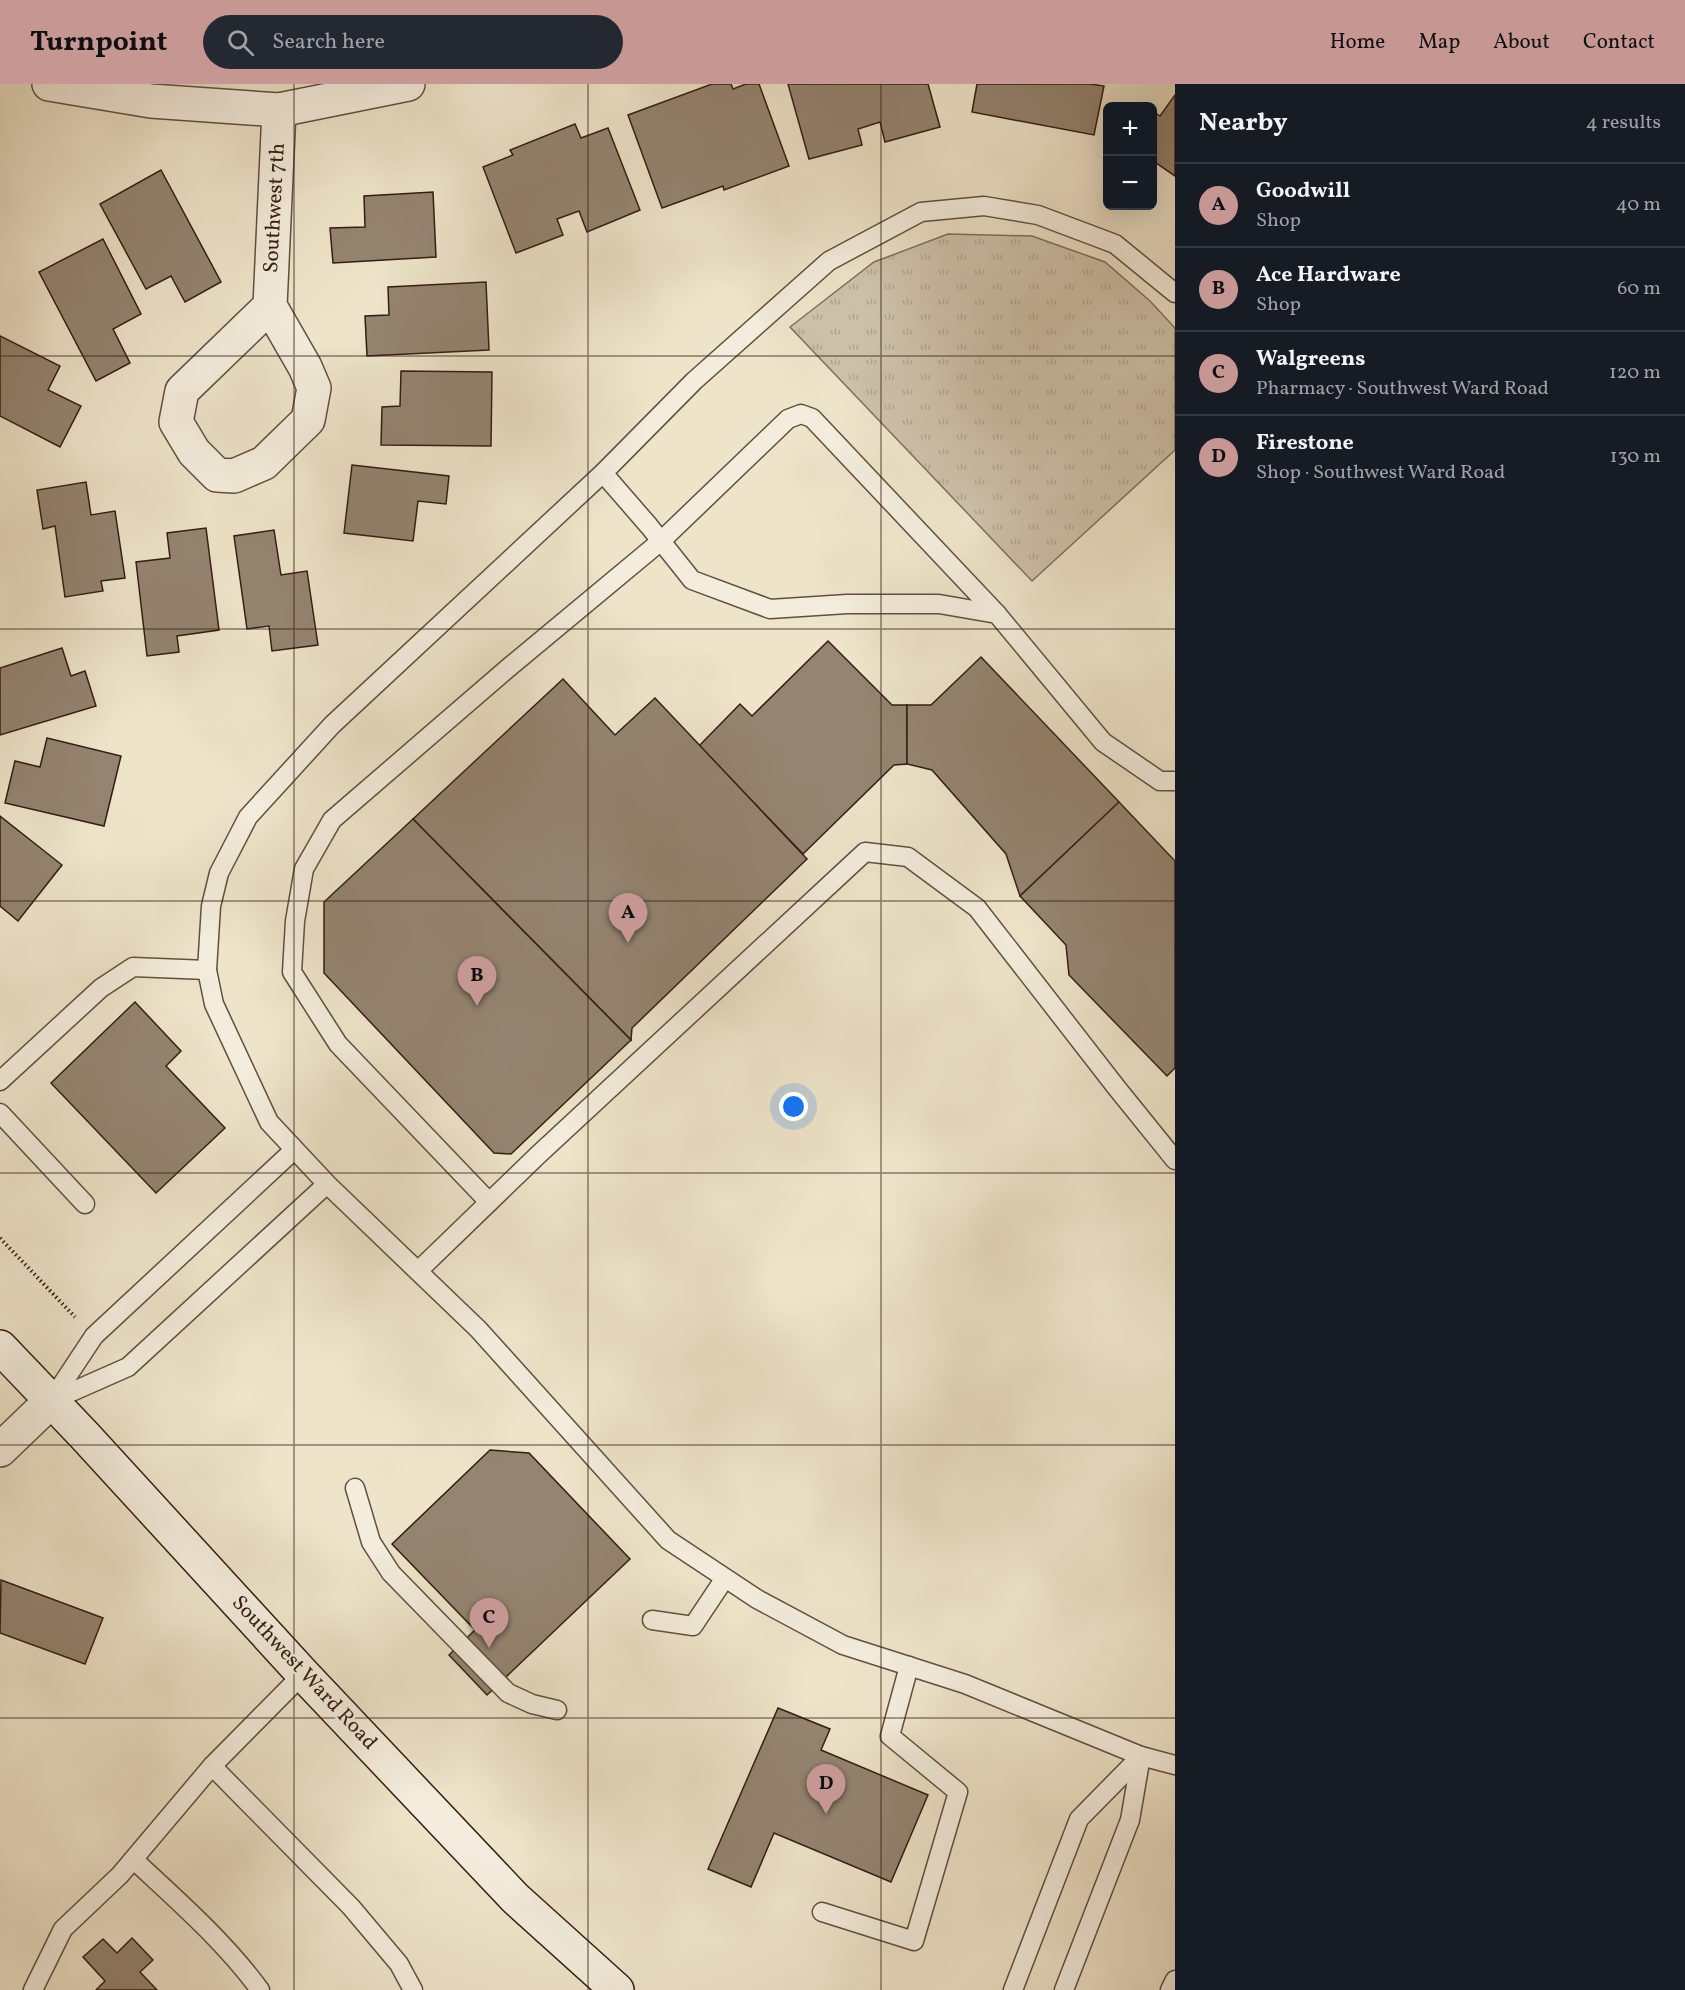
<!DOCTYPE html>
<html lang="en">
<head>
<meta charset="utf-8">
<style>
  :root { --surface:#171b24; --page:#242831; --text:#f1f3f6; --muted:#9ea1a6; --line:#363941; --accent:#c59692 }
  body { margin:0; font-family:Vollkorn,serif; background:var(--page); color:var(--text) }
  .controls { position:absolute; right:18px; top:18px; display:grid; overflow:hidden; border-radius:9px; box-shadow:0 6px 24px #0002 }
  .controls button { width:54px; height:54px; display:grid; place-items:center; padding:0; border:0; border-bottom:2px solid var(--line); background:var(--surface); color:var(--text); font:30px sans-serif }
  .you { position:absolute; left:794px; top:1023px; width:21px; height:21px; margin:-15px; border:4px solid #fff; border-radius:50%; background:#1a73e8; box-shadow:0 0 0 9px #1a73e833 }
  .badge { display:grid; place-items:center; width:39px; height:39px; border-radius:50%; background:var(--accent); color:#111; font-size:20px; font-weight:700 }
  .pin { position:absolute; translate:-50% -50px; filter:drop-shadow(0 2px 3px #0008) }
  .pin::after { content:''; position:absolute; top:32px; width:21px; height:18px; background:inherit; clip-path:polygon(0 0,100% 0,50% 100%) }
  .list { margin:0; padding:0; list-style:none }
  h2 { display:flex; justify-content:space-between; align-items:center; height:78px; margin:0; padding:0 24px; font-size:26px }
  h2 small { font-size:20px; font-weight:400; color:var(--muted) }
  .list li { display:grid; grid-template-columns:39px 1fr auto; gap:18px; align-items:center; box-sizing:border-box; height:84px; padding:0 24px; border-top:2px solid var(--line) }
  .list b { display:block; font-size:22px; white-space:nowrap }
  .list p { margin:0; font-size:20px; white-space:nowrap; color:var(--muted) }
  .list em { font-size:20px; font-style:normal; color:var(--muted) }
  .icon { flex:none; width:33px; height:33px; fill:none; stroke:currentColor; stroke-width:2; stroke-linecap:round; stroke-linejoin:round }
  .map { position:relative; flex:none; width:1175px; height:1906px; overflow:hidden }
  header { display:flex; align-items:center; gap:36px; box-sizing:border-box; height:84px; padding:0 30px; background:var(--accent); color:#111 }
  header strong { font-size:28px }
  nav { display:flex; gap:33px; margin-inline-start:auto; font-size:21px }
  .search { width:420px; height:54px; background:var(--page); display:flex; align-items:center; gap:15px; box-sizing:border-box; padding:0 21px; border-radius:33px; color:var(--muted); font-size:22px }
  main { display:flex }
  aside { flex:1; background:var(--surface) }
  .map>svg:first-child { display:block }
  .grass { fill:url(#grass-tufts); stroke:#80705e; stroke-width:1.5 }
  .building { fill:#948471; stroke:#321d11; stroke-width:1.5 }
  .lines { fill:none; stroke-linecap:round; stroke-linejoin:round }
  .service-casing { stroke:#614f3f; stroke-width:21 }
  .minor-casing { stroke:#614f3f; stroke-width:36 }
  .secondary-casing { stroke:#321d11; stroke-width:36 }
  .path { stroke:#321d11; stroke-width:4; stroke-dasharray:1.5 3; stroke-linecap:butt }
  .service { stroke:#f4eddd; stroke-width:18 }
  .minor { stroke:#f4eddd; stroke-width:33 }
  .secondary { stroke:#f4eddd; stroke-width:33 }
  .grid { fill:none; stroke:#321d11; stroke-width:1.5; stroke-opacity:0.55 }
  .labels { text-anchor:middle; dominant-baseline:central; stroke-width:5; stroke-linejoin:round; paint-order:stroke }
  .street-label { font-size:21px; fill:#321d11; stroke:#f4eddd }
</style>
</head>
<body>
<header>
<strong>Turnpoint</strong>
<div class="search"><svg class="icon" aria-label="search" viewBox="0 0 24 24"><circle cx="10" cy="10" r="6"/><path d="M15 15l6 6"/></svg>Search here</div>
<nav><a>Home</a><a>Map</a><a>About</a><a>Contact</a></nav>
</header>
<main>
<div class="map">
<svg width="1175" height="1906" viewBox="0 0 1175 1906">
  <defs>
    <pattern id="grass-tufts" width="24" height="20" patternUnits="userSpaceOnUse" patternTransform="scale(1.5)"><rect width="24" height="20" fill="#cec2ab"/><path d="M3 7l-1-3M5 7V3M7 7l1-3M15 17l-1-3M17 17v-4M19 17l1-3" fill="none" stroke="#b1a692"/></pattern>
  </defs>
  <rect width="100%" height="100%" fill="#eee4ca"/>
  <filter id="stains"><feTurbulence type="fractalNoise" baseFrequency=".00333" numOctaves="4"/><feColorMatrix values="0 0 0 0 .2 0 0 0 0 .09 0 0 0 0 .02 0 0 0 .5 -.17"/></filter>
  <radialGradient id="worn" r=".72"><stop offset=".6" stop-color="#630" stop-opacity="0"/><stop offset="1" stop-color="#630" stop-opacity=".3"/></radialGradient>
  <polygon class="grass" points="948,150 1032,152 1105,178 1150,217 1175,244 1175,366 1032,497 790,243 874,178"/>
  <g class="building">
    <polygon points="712,0 731,0 733,5 746,0 759,0 789,82 724,106 723,102 662,124 628,31"/>
    <polygon points="788,0 928,0 940,43 885,58 880,38 858,45 862,61 809,75"/>
    <polygon points="977,0 1091,0 1104,2 1094,51 972,28"/>
    <polygon points="1175,11 1175,92 1152,76 1152,30 1154,28 1160,32"/>
    <polygon points="575,40 581,54 608,44 640,126 587,148 579,127 557,135 563,151 516,169 483,83 513,71 510,66"/>
    <polygon points="161,86 221,198 185,218 171,192 146,205 100,120"/>
    <polygon points="433,108 436,173 333,179 330,144 365,143 364,112"/>
    <polygon points="103,155 141,230 113,245 130,279 96,297 39,188"/>
    <polygon points="486,198 489,266 367,272 365,232 389,231 388,203"/>
    <polygon points="0,252 60,282 48,306 81,322 60,363 0,332"/>
    <polygon points="401,287 492,288 491,362 381,361 382,323 400,322"/>
    <polygon points="352,381 449,392 446,420 418,417 413,457 344,449"/>
    <polygon points="86,398 91,431 115,427 125,494 101,497 103,507 65,513 55,442 43,445 37,406"/>
    <polygon points="206,444 219,546 177,552 179,568 147,572 136,478 170,474 167,449"/>
    <polygon points="274,446 281,491 307,487 318,561 272,567 269,542 247,545 234,452"/>
    <polygon points="828,557 892,621 907,621 907,680 894,681 803,770 699,662 740,620 752,632"/>
    <polygon points="62,564 71,592 85,587 96,622 0,651 0,584"/>
    <polygon points="981,573 1119,718 1020,812 1006,770 932,686 907,680 907,621 931,621"/>
    <polygon points="563,595 615,651 655,614 807,775 632,944 631,956 413,735"/>
    <polygon points="47,654 121,672 104,742 5,719 15,677 40,683"/>
    <polygon points="1119,718 1175,777 1175,984 1167,992 1069,891 1066,861 1020,812"/>
    <polygon points="0,732 62,781 18,837 0,822"/>
    <polygon points="413,735 631,956 511,1070 494,1069 324,889 324,818"/>
    <polygon points="135,918 181,967 166,982 225,1044 156,1109 51,999"/>
    <polygon points="490,1366 529,1369 630,1475 487,1611 449,1571 475,1546 392,1460"/>
    <polygon points="1,1496 103,1534 85,1580 0,1549"/>
    <polygon points="778,1624 830,1645 821,1666 928,1711 891,1798 774,1749 751,1803 708,1785"/>
    <polygon points="132,1854 153,1876 140,1888 157,1906 96,1906 105,1897 83,1873 103,1855 117,1869"/>
  </g>
  <g class="lines">
    <g class="service-casing">
      <g id="service">
        <polyline points="1175,209 1115,160 1038,131 984,122 921,128 829,177 694,297 603,389 332,641 248,733 219,789 211,822 207,886 214,920 269,1038 327,1100 478,1245 668,1456 757,1515 843,1561 965,1600 1141,1672 1175,1681"/>
        <polyline points="603,389 649,442 692,496 770,525 847,520 939,520 997,530 1103,658 1160,697 1175,697"/>
        <polyline points="0,997 101,904 133,883 207,886"/>
        <polyline points="0,1029 85,1120"/>
        <polyline points="489,1118 338,960 292,888 295,837 304,785 332,736 507,585 661,457 788,335 801,330 812,334 997,530"/>
        <polyline points="418,1187 538,1071 865,768 908,773 977,824 1116,1003 1175,1076"/>
        <polyline points="51,1317 128,1283 327,1100"/>
        <polyline points="51,1317 94,1252 294,1066"/>
        <polyline points="355,1404 371,1458 391,1489 508,1609 532,1620 557,1626"/>
        <polyline points="652,1536 693,1542 725,1494"/>
        <polyline points="212,1682 351,1823 399,1880 413,1906"/>
        <path d="M 134,1776 C 177,1816 225,1858 260,1906"/>
        <polyline points="822,1828 914,1857 958,1708 890,1652 909,1582"/>
        <polyline points="33,1906 63,1845 120,1791 212,1682 303,1590"/>
        <polyline points="1013,1906 1079,1735 1141,1672"/>
        <polyline points="1064,1906 1130,1736 1141,1672"/>
        <polyline points="1170,1906 1175,1896"/>
      </g>
    </g>
    <g class="minor-casing">
      <g id="minor">
        <polyline points="49,0 151,17 279,26 408,0"/>
        <polyline points="270,222 305,283 314,304 308,336 264,379 234,392 217,391 194,368 176,338 182,307 270,222 279,26"/>
        <polyline points="0,1366 51,1317"/>
      </g>
    </g>
    <g class="secondary-casing">
      <polyline id="secondary" points="0,1263 85,1352 303,1590 515,1814 617,1906"/>
    </g>
    <polyline class="path" points="0,1154 75,1233"/>
    <use href="#service" class="service"/>
    <use href="#minor" class="minor"/>
    <use href="#secondary" class="secondary"/>
  </g>
  <path class="grid" d="M 294,0 L 294,1906M 588,0 L 588,1906M 881,0 L 881,1906M 0,272 L 1175,272M 0,545 L 1175,545M 0,817 L 1175,817M 0,1089 L 1175,1089M 0,1361 L 1175,1361M 0,1634 L 1175,1634"/>
  <g class="labels">
    <g class="street-label">
      <text transform="translate(275 124) rotate(-87)">Southwest 7th</text>
      <text transform="translate(304 1589) rotate(47)">Southwest Ward Road</text>
    </g>
  </g>
  <rect width="100%" height="100%" filter="url(#stains)"/>
  <rect width="100%" height="100%" fill="url(#worn)"/>
</svg>
<div class="controls">
<button>+</button>
<button>−</button>
</div>
<div class="you"></div>
<div class="pin badge" style="left:628px;top:859px">A</div>
<div class="pin badge" style="left:477px;top:922px">B</div>
<div class="pin badge" style="left:489px;top:1564px">C</div>
<div class="pin badge" style="left:826px;top:1730px">D</div>
</div>
<aside>
<h2>Nearby<small>4 results</small></h2>
<ul class="list">
<li><span class="badge">A</span><div><b>Goodwill</b><p>Shop</p></div><em>40 m</em></li>
<li><span class="badge">B</span><div><b>Ace Hardware</b><p>Shop</p></div><em>60 m</em></li>
<li><span class="badge">C</span><div><b>Walgreens</b><p>Pharmacy · Southwest Ward Road</p></div><em>120 m</em></li>
<li><span class="badge">D</span><div><b>Firestone</b><p>Shop · Southwest Ward Road</p></div><em>130 m</em></li>
</ul>
</aside>
</main>
</body>
</html>
